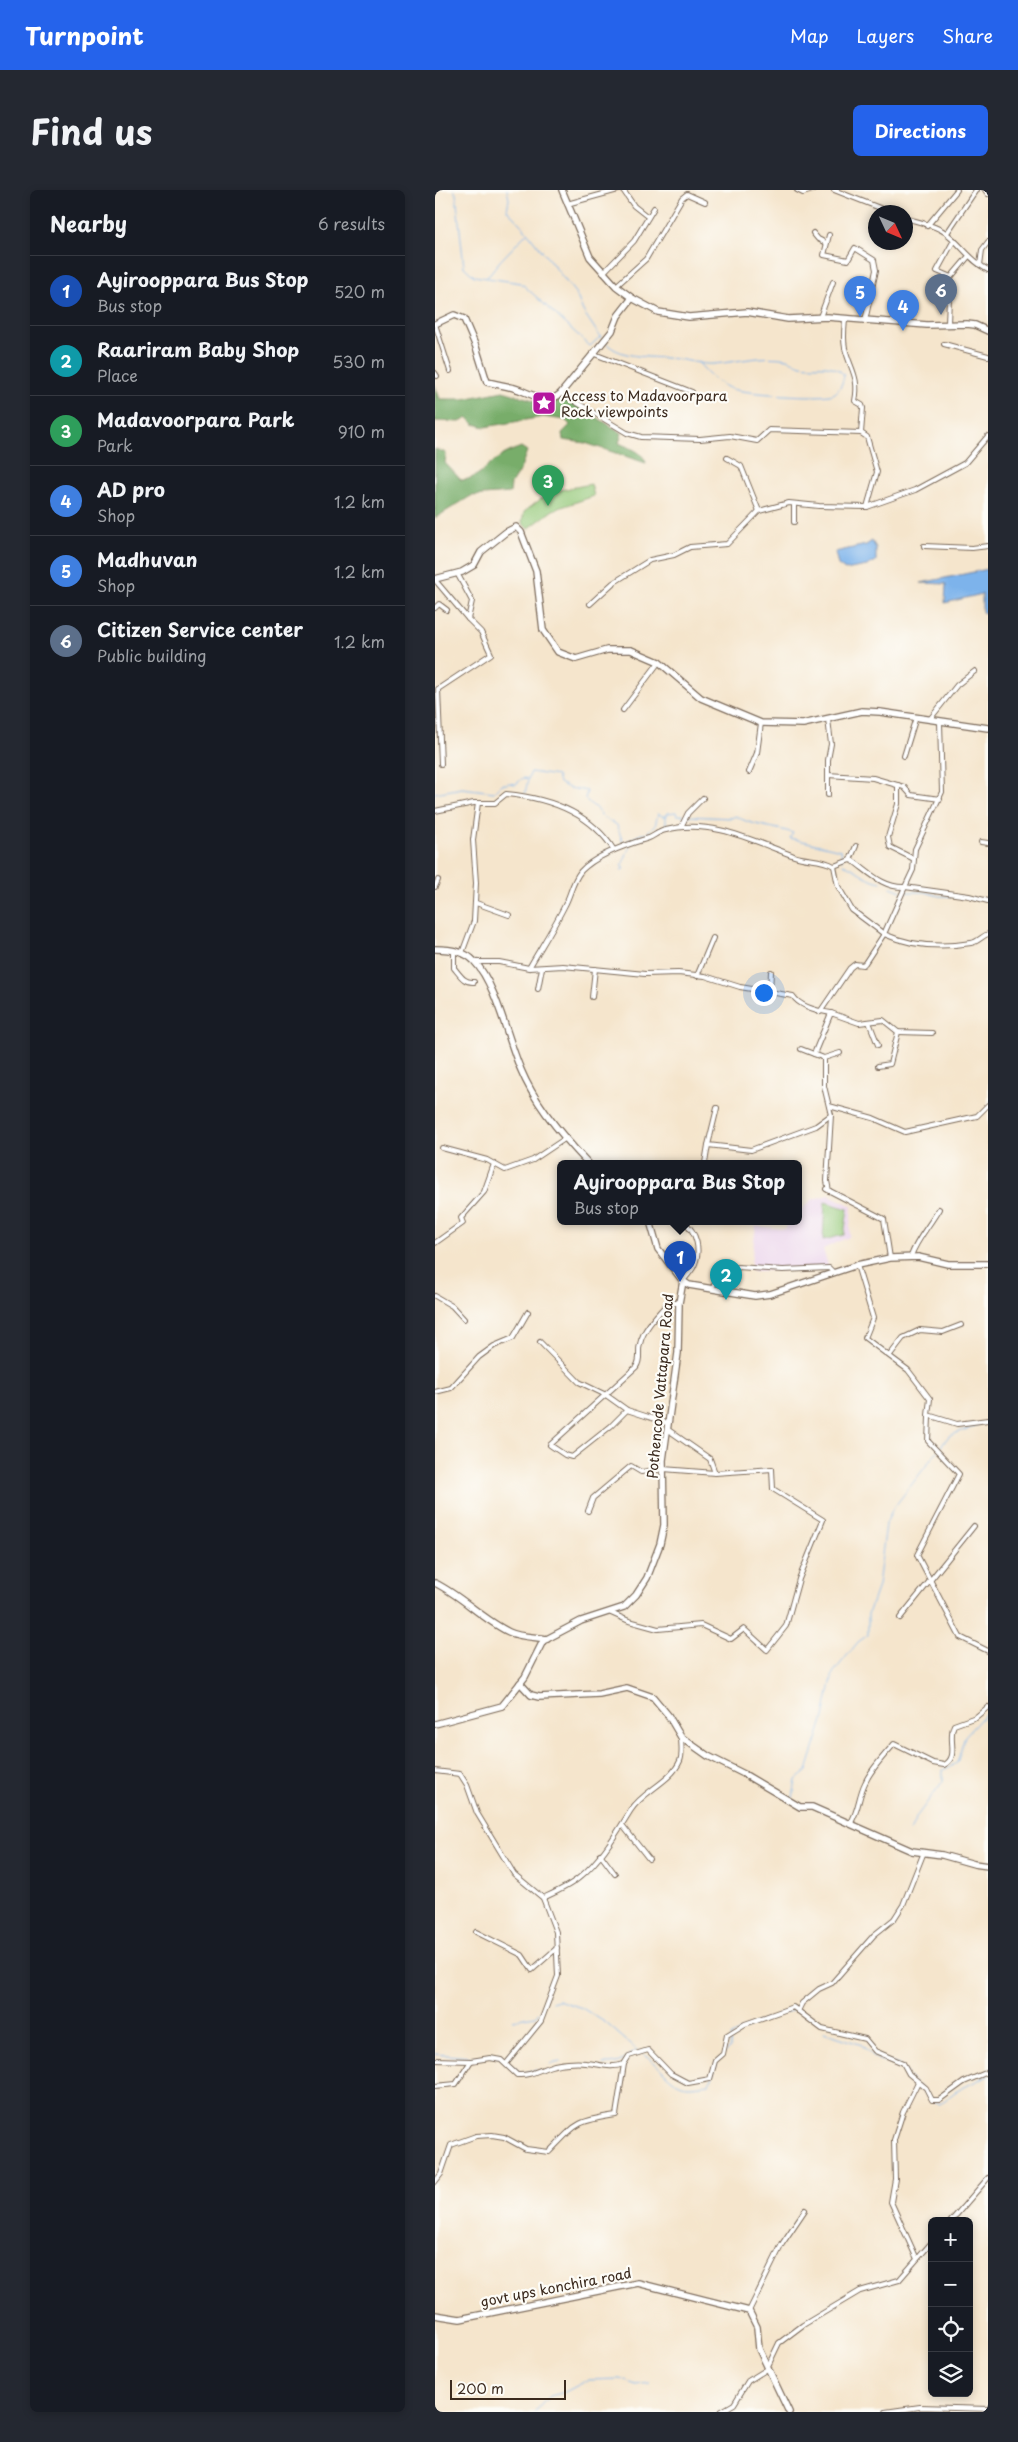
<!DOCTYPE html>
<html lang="en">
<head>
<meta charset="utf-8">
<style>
  :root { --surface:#171b24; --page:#242831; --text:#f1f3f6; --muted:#9ea1a6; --line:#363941; --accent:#2563eb }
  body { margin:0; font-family:"Playpen Sans",sans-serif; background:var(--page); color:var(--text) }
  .controls { position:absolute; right:15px; bottom:15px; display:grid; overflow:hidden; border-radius:8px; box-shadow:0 2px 8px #0003 }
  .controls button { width:45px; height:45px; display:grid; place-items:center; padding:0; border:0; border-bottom:1px solid var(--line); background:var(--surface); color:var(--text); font:25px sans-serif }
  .compass { position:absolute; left:433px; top:15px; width:45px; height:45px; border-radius:50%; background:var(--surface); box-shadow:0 2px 8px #0003; rotate:134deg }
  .scale { position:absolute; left:15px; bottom:12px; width:116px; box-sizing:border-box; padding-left:5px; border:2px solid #3b2a1e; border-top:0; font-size:14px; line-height:18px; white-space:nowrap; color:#3b2a1e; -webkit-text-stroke:4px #fdfcf7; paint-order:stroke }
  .you { position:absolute; left:328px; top:802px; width:18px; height:18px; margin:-12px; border:4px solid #fff; border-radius:50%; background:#1a73e8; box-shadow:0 0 0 8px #1a73e833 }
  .badge { display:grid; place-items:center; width:32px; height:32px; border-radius:50%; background:var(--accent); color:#fff; font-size:16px; font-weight:700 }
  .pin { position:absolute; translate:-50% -41px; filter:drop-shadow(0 1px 2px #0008) }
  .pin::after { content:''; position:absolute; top:26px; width:18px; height:15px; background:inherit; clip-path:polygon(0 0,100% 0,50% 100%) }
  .popup { position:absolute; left:122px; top:970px; width:245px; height:65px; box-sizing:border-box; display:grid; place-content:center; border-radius:8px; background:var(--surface); filter:drop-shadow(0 1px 4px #0005); font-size:16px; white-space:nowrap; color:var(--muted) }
  .popup b { font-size:19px; color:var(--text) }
  .popup::after { content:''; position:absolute; left:50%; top:100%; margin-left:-10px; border:10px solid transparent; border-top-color:var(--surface) }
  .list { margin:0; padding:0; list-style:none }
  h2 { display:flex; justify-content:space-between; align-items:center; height:65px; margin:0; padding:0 20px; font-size:21px }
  h2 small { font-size:16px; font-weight:400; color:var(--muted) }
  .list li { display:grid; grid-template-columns:32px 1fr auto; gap:15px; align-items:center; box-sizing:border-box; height:70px; padding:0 20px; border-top:1px solid var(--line) }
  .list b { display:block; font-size:19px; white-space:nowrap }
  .list p { margin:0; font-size:16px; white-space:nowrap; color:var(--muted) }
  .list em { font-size:16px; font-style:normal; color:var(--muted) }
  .icon { flex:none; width:28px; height:28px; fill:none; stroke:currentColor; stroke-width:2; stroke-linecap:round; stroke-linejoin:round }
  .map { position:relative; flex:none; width:553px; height:2222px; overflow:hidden; border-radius:8px }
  header { display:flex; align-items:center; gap:30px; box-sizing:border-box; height:70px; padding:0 25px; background:var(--accent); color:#fff }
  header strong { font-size:24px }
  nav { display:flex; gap:28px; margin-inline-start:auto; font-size:18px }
  .intro { display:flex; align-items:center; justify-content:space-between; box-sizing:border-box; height:120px; padding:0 30px }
  h1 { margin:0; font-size:35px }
  .button { padding:12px 22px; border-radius:8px; background:var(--accent); color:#fff; font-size:18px; font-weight:700 }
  main { display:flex; gap:30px; padding:0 30px }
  aside { flex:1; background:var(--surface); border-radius:8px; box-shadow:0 2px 8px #0003 }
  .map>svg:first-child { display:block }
  .built { fill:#ead1ec }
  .green { fill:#95c97a; stroke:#687a4c }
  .forest { fill:#78ad6a; stroke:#5a6c44 }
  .water { fill:#7db3eb; stroke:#5c6e84 }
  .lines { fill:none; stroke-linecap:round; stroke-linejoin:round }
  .stream { stroke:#7db3eb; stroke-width:1 }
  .street-casing { stroke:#7c6b5b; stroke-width:6 }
  .secondary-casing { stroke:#7c6b5b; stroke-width:8 }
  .street { stroke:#fff; stroke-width:4 }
  .secondary { stroke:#fff; stroke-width:5.5 }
  .labels { text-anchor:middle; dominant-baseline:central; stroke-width:4.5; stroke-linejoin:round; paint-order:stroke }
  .poi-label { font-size:14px; fill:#3b2a1e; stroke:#fdfcf7; text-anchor:start }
  .street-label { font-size:14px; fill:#3b2a1e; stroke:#fdfcf7 }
</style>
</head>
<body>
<header>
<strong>Turnpoint</strong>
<nav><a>Map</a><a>Layers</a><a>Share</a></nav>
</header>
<div class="intro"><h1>Find us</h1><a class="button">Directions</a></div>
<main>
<aside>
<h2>Nearby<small>6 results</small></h2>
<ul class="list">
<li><span class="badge" style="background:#1a4fb4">1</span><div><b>Ayirooppara Bus Stop</b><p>Bus stop</p></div><em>520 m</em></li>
<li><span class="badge" style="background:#0f9aa8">2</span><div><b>Raariram Baby Shop</b><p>Place</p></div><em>530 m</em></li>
<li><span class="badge" style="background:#2e9e5b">3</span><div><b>Madavoorpara Park</b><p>Park</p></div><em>910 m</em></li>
<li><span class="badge" style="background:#3f7fe0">4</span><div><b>AD pro</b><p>Shop</p></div><em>1.2 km</em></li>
<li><span class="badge" style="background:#3f7fe0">5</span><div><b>Madhuvan</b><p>Shop</p></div><em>1.2 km</em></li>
<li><span class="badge" style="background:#5c6f8a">6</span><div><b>Citizen Service center</b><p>Public building</p></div><em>1.2 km</em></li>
</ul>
</aside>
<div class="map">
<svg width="553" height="2222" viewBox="0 0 553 2222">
  <rect width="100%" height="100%" fill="#fdfcf7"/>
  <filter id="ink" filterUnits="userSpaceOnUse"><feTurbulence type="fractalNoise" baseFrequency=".02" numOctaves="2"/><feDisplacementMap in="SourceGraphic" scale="10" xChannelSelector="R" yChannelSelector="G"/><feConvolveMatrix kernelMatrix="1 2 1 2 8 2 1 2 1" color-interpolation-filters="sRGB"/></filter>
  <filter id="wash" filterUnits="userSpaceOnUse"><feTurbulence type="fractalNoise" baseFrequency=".0096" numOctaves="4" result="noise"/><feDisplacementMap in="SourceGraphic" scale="20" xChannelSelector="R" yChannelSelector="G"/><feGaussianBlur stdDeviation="1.12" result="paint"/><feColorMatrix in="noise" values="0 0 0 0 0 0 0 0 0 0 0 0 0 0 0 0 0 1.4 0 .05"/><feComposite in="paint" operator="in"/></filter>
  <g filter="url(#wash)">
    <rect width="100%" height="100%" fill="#f5e5cc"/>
    <polygon class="built" points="394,1005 417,1016 414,1047 388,1059 394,1079 315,1081 321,1036 350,1039 354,1031 364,1031 364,1022 378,1009"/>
    <g class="green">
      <polygon points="156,294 159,306 118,320 93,339 87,333 89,322 115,302"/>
      <polygon points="390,1012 413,1019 409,1045 388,1050"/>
    </g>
    <g class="forest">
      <path d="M 0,195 L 5,209 L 28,209 L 68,201 L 115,215 L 129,207 L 187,243 L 184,253 C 194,258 208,261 211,273 L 150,253 L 128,250 L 127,243 L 135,235 L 130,230 L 108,227 L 50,237 L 39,234 L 33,228 L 25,232 L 0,231 Z"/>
      <path d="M 86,257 L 92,261 L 85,280 L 76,294 L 75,303 L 36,306 L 0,328 L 0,259 L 11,263 L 10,273 L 26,290 C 42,290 51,276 64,268 C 70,263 79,260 86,257 Z"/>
    </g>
    <g class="water">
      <polygon points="437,351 441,358 441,371 432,376 410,380 403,375 400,362 431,355"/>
      <polygon points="553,379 553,425 547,422 547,404 510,413 511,394 486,393"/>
    </g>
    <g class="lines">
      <g class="stream">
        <polyline points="19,0 21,4 29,77 39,86 86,93 155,156 165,147"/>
        <polyline points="72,0 74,9 72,20 89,38 141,104 148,121 166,148"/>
        <polyline points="52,87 65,71 92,43"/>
        <path d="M 171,153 C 187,170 220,166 241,169 C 253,170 267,175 279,174 C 302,172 329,164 352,169 C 357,170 361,174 366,175 C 383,178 397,171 409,185 C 408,192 405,201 398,204 C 388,209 308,203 297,199 C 284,195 271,182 263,172"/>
        <polyline points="73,593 81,594 88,588 93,589 96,582 122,586 124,593 134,598 152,601 150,609 165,622 165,625 182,635 188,653 206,644 212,644 216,638 220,636 223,623 227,626 232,626"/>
        <polyline points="0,603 27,598 59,602 67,594 72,594"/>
        <polyline points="90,603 93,590"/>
        <polyline points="253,626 296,628"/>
        <path d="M 296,628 L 301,626 C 313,635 341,637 358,643 L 355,648 L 406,660 L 407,670"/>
        <polyline points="231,637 231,626 233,623 241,622 242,625 249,625"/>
        <path d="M 408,674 C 421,678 431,690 446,692"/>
        <polyline points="186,680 189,679 187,676 195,656"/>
        <polyline points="456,697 466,701"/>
        <polyline points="470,702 490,702 504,706 527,707"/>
        <polyline points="358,1608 361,1590 372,1581 389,1527 398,1483 423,1452 433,1445 433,1424 443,1396 451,1334 457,1320 514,1246 545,1234"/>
        <polyline points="475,1641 482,1626 508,1591 508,1580 522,1573 530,1546 553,1521"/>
        <polyline points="117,1812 123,1810 147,1818 171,1833 202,1860"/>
        <polyline points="344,1824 359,1820"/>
        <polyline points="78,1830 100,1826 108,1819"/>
        <polyline points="389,1842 427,1855 435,1864 444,1870 464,1875 472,1884"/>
        <polyline points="290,1863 295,1858 296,1846 331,1829"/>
        <polyline points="0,1864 45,1868"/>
        <path d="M 208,1864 C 224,1872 234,1895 253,1896 C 259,1896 266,1895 273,1894 L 277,1888 L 282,1872"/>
        <polyline points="56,1866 65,1867 70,1871"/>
        <polyline points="116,1874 125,1872"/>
        <path d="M 168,1874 C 186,1875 189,1869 202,1860"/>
        <polyline points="75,1875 87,1883 101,1880"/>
        <polyline points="474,1887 480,1893"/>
        <polyline points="483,1895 495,1910"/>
        <polyline points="498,1912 505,1914 520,1902 553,1885"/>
        <polyline points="101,2222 115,2206 130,2202 153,2190 185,2189 201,2195 215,2193"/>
      </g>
    </g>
  </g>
  <g filter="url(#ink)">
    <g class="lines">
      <g class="street-casing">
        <g id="street">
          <polyline points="188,0 199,16 213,27"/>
          <polyline points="362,0 368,3 378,0"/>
          <polyline points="399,0 455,22"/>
          <polyline points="550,0 553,4"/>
          <polyline points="132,14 183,0"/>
          <path d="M 470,28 C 483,32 501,35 511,43 C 527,55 534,70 553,80"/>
          <polyline points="492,36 522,0"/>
          <polyline points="378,43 383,49 391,53"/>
          <polyline points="512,43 541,0"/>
          <polyline points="394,45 389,65 413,70 420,58 439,70 441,80 430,131"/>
          <polyline points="519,50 502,81 516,87 533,67"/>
          <polyline points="545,75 547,60 553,52"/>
          <polyline points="168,83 199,51 219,18"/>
          <polyline points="181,96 211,69 247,8 252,4 270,12"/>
          <polyline points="385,127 398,92"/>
          <path d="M 410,130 C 409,140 408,148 410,158 C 415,179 425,187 420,211 L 427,215 L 428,218 L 426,243 L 432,247 L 442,282 L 432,317"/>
          <polyline points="0,134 15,181"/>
          <polyline points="513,134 514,107"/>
          <polyline points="509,154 553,166"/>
          <polyline points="157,163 257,202"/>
          <polyline points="0,183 2,186"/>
          <polyline points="126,203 192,243 206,247 265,249 295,246 322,251 334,240 426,243"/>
          <polyline points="292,268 306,276 324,321"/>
          <polyline points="359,332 359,314"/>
          <polyline points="489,356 537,358 553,356"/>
          <polyline points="0,390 33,429"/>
          <polyline points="155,414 178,393 215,370 239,365 255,357 292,354 324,321 354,313 384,316 432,317 480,300 530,273 553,246"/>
          <polyline points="0,418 4,414 12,420"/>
          <polyline points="188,520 224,472"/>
          <polyline points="393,529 396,554 393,570 393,605"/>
          <polyline points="495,529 522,495 540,481"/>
          <polyline points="505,532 507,602 480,659 478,680 470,697 534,706 553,711"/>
          <polyline points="469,566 481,527"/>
          <polyline points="6,574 3,499 56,464 46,442 33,429 37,411 22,383"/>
          <polyline points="314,582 322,563 326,533"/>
          <polyline points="393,585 438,588 469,597 476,605 505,609"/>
          <polyline points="463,595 463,614 453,647 455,657 479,669"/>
          <path d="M 0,621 L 39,613 L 60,613 L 71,604 C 114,608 155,622 179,660"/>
          <polyline points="246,637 253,623 268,608"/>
          <polyline points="546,652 553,653"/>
          <polyline points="415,670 421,656"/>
          <polyline points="0,697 3,690"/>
          <polyline points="41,713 74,725"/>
          <path d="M 19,762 L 19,778 C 25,785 29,793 39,792"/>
          <polyline points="27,763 39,731 41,693 38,650 43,613"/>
          <path d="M 41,772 L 64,772 L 94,778 L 128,776 L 210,784 L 243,783 L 270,786 L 305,797 L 358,806 C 365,817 383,821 396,823"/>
          <path d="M 94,778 C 106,757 119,737 130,715 C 136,704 137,692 146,681 C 161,665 193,654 214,648 C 219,646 224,641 231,640 C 274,628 319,651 359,666 C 372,671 386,668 399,676 L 415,670 L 418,671 C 434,682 448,698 470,697 L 449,744 C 478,757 506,758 536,753 C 543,752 547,746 553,744"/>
          <polyline points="262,786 278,748"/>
          <polyline points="103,799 107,778"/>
          <polyline points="335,801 336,782"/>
          <polyline points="157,807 160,779"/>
          <polyline points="385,822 415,778 420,774 428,775 430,773 449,744 417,720 403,696 399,676"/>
          <polyline points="434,832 443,855"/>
          <polyline points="366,859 389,868"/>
          <polyline points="379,864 396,823 424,833 448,830 463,842 497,843"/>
          <polyline points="443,876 455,874 463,842"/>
          <polyline points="394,916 438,928 470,942 542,926 553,915"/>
          <polyline points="282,918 273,955 316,960 381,936 396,925"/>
          <polyline points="7,958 52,970 70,980 98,970 131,948"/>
          <polyline points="270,973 273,955"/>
          <polyline points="391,999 449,1029 455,1068"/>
          <polyline points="394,1001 392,991 396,925 389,896 389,868 405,863"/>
          <path d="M 248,1031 C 262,1042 267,1061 258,1078 C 255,1083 251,1087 248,1091"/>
          <polyline points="0,1053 28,1033 26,1028 49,1002 59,974"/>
          <path d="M 476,1066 C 482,1049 495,1035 504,1019"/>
          <polyline points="422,1075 438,1128 430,1148 473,1180 495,1209 493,1225 522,1234 553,1230"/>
          <path d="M 277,1099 C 282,1085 286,1087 299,1084 L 303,1077 L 348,1080 L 394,1078 L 398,1082"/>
          <polyline points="0,1106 17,1116 29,1129"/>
          <polyline points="105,1152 144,1192 171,1205 192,1220"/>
          <polyline points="455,1165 468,1148 485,1140 508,1142 526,1135"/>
          <polyline points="0,1202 16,1198 44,1167 59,1156 78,1148 93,1122"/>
          <polyline points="494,1227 493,1251 524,1284 482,1365 525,1447 553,1461"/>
          <path d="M 232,1233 L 192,1220 L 176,1236 L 137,1267 L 130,1265 L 115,1255 L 201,1177 C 207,1168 202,1163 205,1154 C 208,1139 223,1124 233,1113 L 244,1113"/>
          <polyline points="232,1239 275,1269 280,1283"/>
          <polyline points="153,1321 158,1308 196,1276 206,1282 228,1279 280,1283 337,1279 338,1299 388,1330 364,1389 351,1436 332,1460 309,1439 296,1449 266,1435 223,1439 194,1431 176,1423"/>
          <polyline points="465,1428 539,1336"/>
          <polyline points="0,1581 25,1584 32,1595 42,1623 79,1684 108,1708 121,1742 123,1786 106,1831 71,1874"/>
          <path d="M 415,1634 C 424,1621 423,1607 430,1593 C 436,1579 449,1566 459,1554 L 498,1573 L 509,1575 C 525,1567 512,1549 519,1535 L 541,1527 L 553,1517"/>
          <polyline points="188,1636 214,1669"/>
          <polyline points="165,1664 180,1684"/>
          <path d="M 108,1708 C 121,1702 135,1696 145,1687 C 167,1669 182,1642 196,1620 C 208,1601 236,1592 245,1571 C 248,1564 246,1554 246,1548"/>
          <polyline points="41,1742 87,1765 97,1780 122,1758"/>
          <polyline points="363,1821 367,1813 384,1799 397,1793 439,1745 459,1729 468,1715 489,1662"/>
          <polyline points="0,1870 36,1871"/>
          <path d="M 0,1896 L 21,1894 L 36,1871 L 55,1868 L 66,1870 L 82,1885 C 96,1886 103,1880 116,1876 C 125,1873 141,1872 151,1873 C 165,1874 175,1879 189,1874 L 194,1866 L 213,1860 L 236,1884 L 253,1893 L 275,1889 L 280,1871 L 288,1864 L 292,1845 L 310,1834 L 358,1817 L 387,1839 L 430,1849 L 440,1861 L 468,1873 L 474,1884 L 491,1898 L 497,1910 L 504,1910 L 529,1892 L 553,1882"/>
          <path d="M 0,1992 L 6,1984 L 16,1955 L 41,1946 L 57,1945 L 69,1947 L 91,1959 L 114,1962 C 142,1933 141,1931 181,1925 L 189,1874"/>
          <polyline points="516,2031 553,1988"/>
          <polyline points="482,2069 456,2012 460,1989 459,1950 468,1922 483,1892"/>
          <polyline points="314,2121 347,2054 370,2020"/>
          <polyline points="333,2176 344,2153 368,2135 425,2101 464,2090 497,2052"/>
          <polyline points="285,2222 299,2214 313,2191 334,2178"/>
          <polyline points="450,2222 485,2217 553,2219"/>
        </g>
      </g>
      <g class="secondary-casing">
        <g id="secondary">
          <polyline points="127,0 155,67 181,96 197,108 223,122 254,127 312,122 353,129 392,127 492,135 532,134 540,135 553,141"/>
          <path d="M 0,134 L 19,125 L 29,129 L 41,157 L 52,192 C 61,194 71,196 79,198 C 94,202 113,217 126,203 L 177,141 L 183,126 L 197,108"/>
          <polyline points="0,389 27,382 39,375 46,362 71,342 81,337 86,342 101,381 108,440 123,462 141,469 172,460 196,460 224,472 266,508 326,533 368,534 427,521 445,522 553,538"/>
          <path d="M 0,759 C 13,759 30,761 39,771 C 61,793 73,851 86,880 C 100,914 128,947 153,973"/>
          <polyline points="215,1031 223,1059 248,1091 254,1095 320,1106 335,1104 422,1075 455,1068 483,1067 513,1074 553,1074"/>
          <path d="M 0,1393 C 27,1406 47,1429 74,1442 C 84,1447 100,1447 112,1449"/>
          <polyline points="85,1493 96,1505 104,1507 164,1504 192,1498 218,1507 233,1525 246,1547 273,1566 309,1584 365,1617 377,1617 477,1661 507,1665 539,1674 553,1676"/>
          <polyline points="0,1534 67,1516 90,1487 108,1451 146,1431 189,1417 201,1405 212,1388 225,1354 229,1335 228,1270 243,1163 244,1113 248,1091"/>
          <polyline points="0,2125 25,2129 203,2093 314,2121 322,2137 324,2159 354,2222"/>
        </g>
      </g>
      <use href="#street" class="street"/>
      <use href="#secondary" class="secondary"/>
    </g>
  </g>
  <defs>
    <g id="sight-square" transform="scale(1.25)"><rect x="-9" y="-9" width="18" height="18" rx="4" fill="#b5179e" stroke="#fdfcf7"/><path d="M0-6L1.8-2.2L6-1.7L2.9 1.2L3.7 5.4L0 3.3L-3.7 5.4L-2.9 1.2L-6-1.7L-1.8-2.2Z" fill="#fff"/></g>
  </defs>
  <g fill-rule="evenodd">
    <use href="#sight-square" x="109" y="213"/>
  </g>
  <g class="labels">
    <g class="poi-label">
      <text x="126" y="205">Access to Madavoorpara<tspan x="126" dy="16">Rock viewpoints</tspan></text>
    </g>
    <g class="street-label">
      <text transform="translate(225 1196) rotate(-85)">Pothencode Vattapara Road</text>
      <text transform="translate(121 2097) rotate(-11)">govt ups konchira road</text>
    </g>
  </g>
</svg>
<div class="controls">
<button>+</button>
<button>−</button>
<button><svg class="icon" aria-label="locate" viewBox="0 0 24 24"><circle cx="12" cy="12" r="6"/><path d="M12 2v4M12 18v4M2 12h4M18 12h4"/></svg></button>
<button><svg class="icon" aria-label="layers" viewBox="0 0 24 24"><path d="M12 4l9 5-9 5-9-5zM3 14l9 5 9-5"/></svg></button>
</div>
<svg class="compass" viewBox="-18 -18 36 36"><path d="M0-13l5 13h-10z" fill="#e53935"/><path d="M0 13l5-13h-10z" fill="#9ea1a6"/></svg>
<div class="scale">200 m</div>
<div class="you"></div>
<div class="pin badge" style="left:245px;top:1092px;background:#1a4fb4">1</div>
<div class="popup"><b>Ayirooppara Bus Stop</b>Bus stop</div>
<div class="pin badge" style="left:291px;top:1110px;background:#0f9aa8">2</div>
<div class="pin badge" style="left:113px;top:316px;background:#2e9e5b">3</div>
<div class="pin badge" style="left:468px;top:141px;background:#3f7fe0">4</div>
<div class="pin badge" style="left:425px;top:127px;background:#3f7fe0">5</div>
<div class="pin badge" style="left:506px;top:125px;background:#5c6f8a">6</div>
</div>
</main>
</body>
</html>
